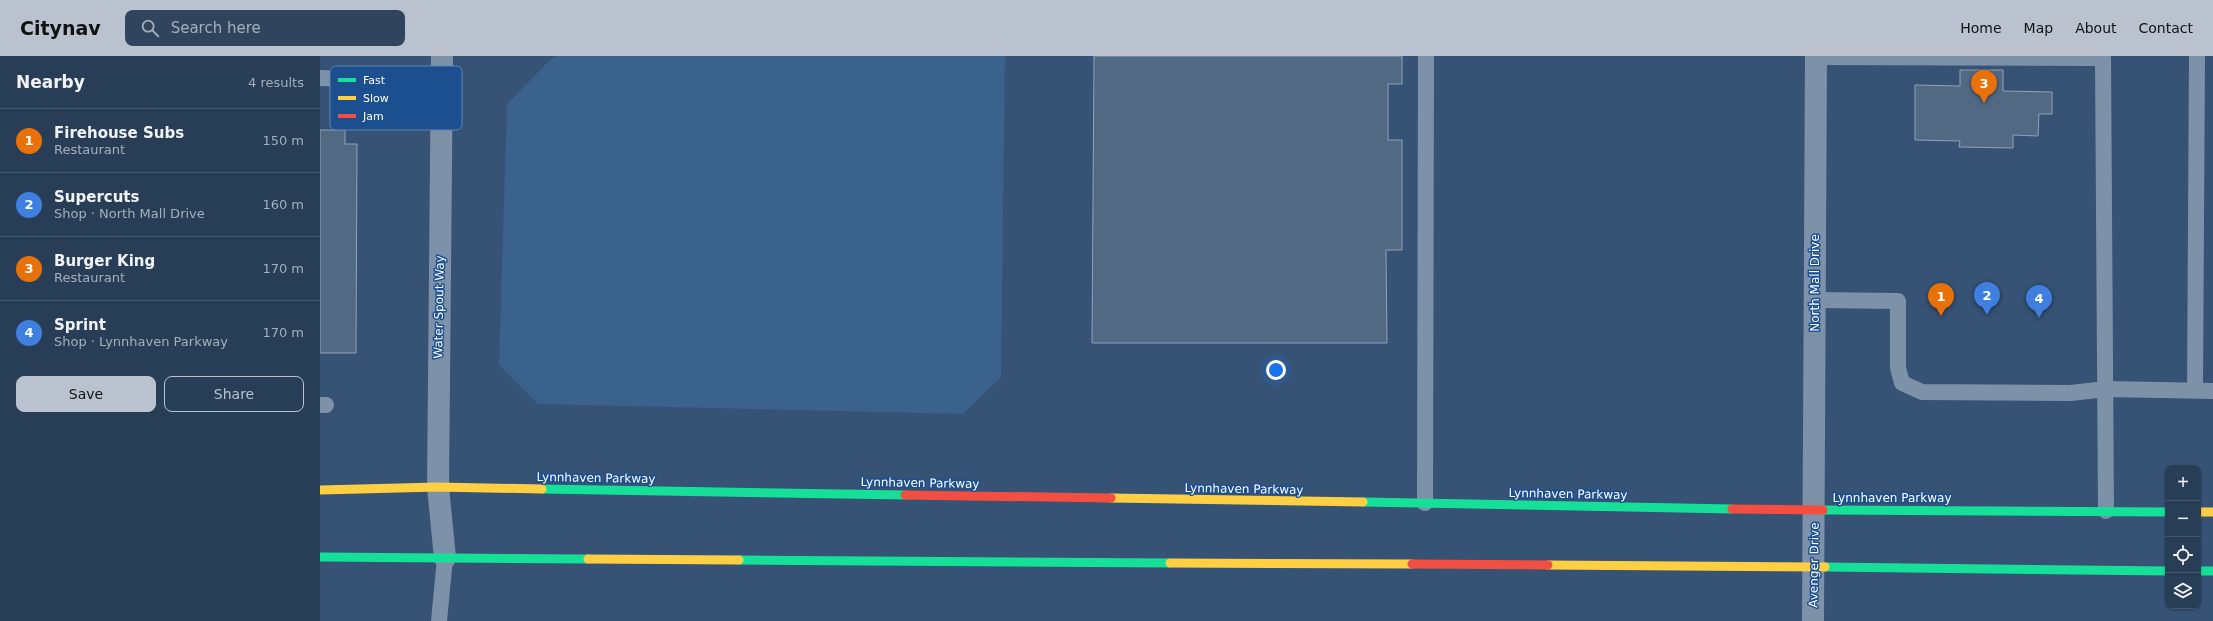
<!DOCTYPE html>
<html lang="en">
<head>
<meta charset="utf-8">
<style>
  :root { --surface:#283e57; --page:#30455d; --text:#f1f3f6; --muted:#a5aeba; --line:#44576d; --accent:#b9c2ce }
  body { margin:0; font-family:"DejaVu Sans",sans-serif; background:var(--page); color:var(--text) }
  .controls { position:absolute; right:12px; bottom:12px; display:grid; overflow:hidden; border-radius:8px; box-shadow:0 1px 3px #0004 }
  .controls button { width:36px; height:36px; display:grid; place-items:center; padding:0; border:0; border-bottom:1px solid var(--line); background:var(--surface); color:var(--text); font:20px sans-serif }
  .you { position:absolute; left:956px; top:314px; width:14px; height:14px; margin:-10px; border:3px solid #fff; border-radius:50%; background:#1a73e8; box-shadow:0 0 0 6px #1a73e833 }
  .badge { display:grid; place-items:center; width:26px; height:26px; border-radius:50%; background:var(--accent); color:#fff; font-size:13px; font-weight:700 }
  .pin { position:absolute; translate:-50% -33px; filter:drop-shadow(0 1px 2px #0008) }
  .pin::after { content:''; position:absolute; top:21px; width:14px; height:12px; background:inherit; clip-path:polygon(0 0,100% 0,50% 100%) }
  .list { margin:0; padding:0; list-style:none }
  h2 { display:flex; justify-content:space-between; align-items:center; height:52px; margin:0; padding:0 16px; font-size:17px }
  h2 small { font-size:13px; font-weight:400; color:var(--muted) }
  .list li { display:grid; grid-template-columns:26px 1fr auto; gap:12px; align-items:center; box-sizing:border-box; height:64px; padding:0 16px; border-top:1px solid var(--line) }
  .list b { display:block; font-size:15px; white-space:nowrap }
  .list p { margin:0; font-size:13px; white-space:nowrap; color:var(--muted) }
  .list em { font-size:13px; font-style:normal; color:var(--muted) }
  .actions { display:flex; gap:8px; padding:12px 16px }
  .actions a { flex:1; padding:9px 0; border:1px solid var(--accent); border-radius:8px; text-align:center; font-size:14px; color:var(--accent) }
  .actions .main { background:var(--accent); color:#111 }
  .icon { flex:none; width:22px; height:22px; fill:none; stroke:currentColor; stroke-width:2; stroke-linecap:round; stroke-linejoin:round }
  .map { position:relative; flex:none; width:1893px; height:565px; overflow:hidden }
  header { display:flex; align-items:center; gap:24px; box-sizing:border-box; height:56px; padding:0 20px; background:var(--accent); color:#111 }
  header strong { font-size:19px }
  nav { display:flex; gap:22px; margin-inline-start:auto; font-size:14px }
  .search { width:280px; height:36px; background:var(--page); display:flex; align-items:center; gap:10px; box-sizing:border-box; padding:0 14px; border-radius:8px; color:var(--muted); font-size:15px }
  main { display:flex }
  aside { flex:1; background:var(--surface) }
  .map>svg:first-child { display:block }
  .water { fill:#3b618d }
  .building { fill:#526984; stroke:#92a2b6 }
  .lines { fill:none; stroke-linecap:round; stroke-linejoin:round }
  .lane { stroke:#7d92a8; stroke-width:16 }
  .street { stroke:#7d92a8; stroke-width:22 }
  .fast { stroke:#16e098; stroke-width:9 }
  .slow { stroke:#ffcf43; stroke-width:9 }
  .jam { stroke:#f24e42; stroke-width:9 }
  .labels { text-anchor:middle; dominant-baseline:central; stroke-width:3; stroke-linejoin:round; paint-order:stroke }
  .street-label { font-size:12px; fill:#fff; stroke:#1b4f8f }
  .key { fill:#1b4f8f; stroke:#5f84b1; stroke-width:1 }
  .key-label { font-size:11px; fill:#fff }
</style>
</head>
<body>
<header>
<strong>Citynav</strong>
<div class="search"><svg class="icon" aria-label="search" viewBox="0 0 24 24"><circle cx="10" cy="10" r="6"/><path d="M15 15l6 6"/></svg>Search here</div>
<nav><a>Home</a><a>Map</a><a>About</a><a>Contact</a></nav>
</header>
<main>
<aside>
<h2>Nearby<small>4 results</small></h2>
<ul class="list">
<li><span class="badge" style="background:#e8710a">1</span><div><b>Firehouse Subs</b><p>Restaurant</p></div><em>150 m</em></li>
<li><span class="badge" style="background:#3f7fe0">2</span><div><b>Supercuts</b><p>Shop · North Mall Drive</p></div><em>160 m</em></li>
<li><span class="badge" style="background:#e8710a">3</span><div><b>Burger King</b><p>Restaurant</p></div><em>170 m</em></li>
<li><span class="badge" style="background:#3f7fe0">4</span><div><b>Sprint</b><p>Shop · Lynnhaven Parkway</p></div><em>170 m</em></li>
</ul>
<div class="actions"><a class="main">Save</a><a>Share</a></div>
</aside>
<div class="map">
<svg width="1893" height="565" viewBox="0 0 1893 565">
  <rect width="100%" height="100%" fill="#365274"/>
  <polygon class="water" points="237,0 685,0 681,321 643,358 218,348 179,309 187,48 231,3"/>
  <g class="building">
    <polygon points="774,0 1082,0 1082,28 1068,28 1068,84 1082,84 1082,194 1066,194 1067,287 772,287"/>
    <polygon points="1640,14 1683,14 1683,35 1732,36 1732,58 1719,58 1718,80 1693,79 1693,92 1639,91 1640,85 1595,84 1595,29 1640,30"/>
    <polygon points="0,74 25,74 25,88 37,88 36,297 0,297"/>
  </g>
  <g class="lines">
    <g class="lane">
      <polyline points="1496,1 1783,2 1786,455"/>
      <polyline points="0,22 26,23"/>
      <polyline points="1495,244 1578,245 1578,312 1582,327 1602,336 1750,337 1787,333 1893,335"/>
      <polyline points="1875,333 1877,0"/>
      <polyline points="0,349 6,349"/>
      <polyline points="1105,447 1106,0"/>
      <polyline points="119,565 125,502"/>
    </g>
    <g class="street">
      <polyline points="122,0 118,431 125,502"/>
      <polyline points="1493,565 1496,0"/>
    </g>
    <g class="fast">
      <polyline points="222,433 585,439"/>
      <polyline points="1043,446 1412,453"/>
      <polyline points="1503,454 1848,456"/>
      <polyline points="0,501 268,503"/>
      <polyline points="419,504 850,507"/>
      <polyline points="1505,511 1848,515"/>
      <polyline points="1878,515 1893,515"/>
    </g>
    <g class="slow">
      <polyline points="0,434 118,431 222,433"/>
      <polyline points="791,442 1043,446"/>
      <polyline points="1878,456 1893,456"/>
      <polyline points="268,503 419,504"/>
      <polyline points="850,507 1092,508"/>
      <polyline points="1228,509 1505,511"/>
    </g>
    <g class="jam">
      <polyline points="585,439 791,442"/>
      <polyline points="1412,453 1503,454"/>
      <polyline points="1092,508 1228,509"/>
    </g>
  </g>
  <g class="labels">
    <g class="street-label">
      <text transform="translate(1495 227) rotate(-90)">North Mall Drive</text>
      <text transform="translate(119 251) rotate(-89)">Water Spout Way</text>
      <text transform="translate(276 422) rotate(1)">Lynnhaven Parkway</text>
      <text transform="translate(600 427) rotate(1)">Lynnhaven Parkway</text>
      <text transform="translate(924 433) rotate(1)">Lynnhaven Parkway</text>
      <text transform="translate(1248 438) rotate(1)">Lynnhaven Parkway</text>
      <text x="1572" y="442">Lynnhaven Parkway</text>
      <text transform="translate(1494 509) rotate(-89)">Avenger Drive</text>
    </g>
  </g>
  <rect x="10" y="10" width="132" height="64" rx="6" class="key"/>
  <rect x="18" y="22" width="18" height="4" fill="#16e098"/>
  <rect x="18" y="40" width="18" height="4" fill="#ffcf43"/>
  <rect x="18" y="58" width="18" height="4" fill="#f24e42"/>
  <g class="key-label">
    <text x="43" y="28">Fast</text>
    <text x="43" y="46">Slow</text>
    <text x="43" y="64">Jam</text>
  </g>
</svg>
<div class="controls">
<button>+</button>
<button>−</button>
<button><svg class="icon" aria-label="locate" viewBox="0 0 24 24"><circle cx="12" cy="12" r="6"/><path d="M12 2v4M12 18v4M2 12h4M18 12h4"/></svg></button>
<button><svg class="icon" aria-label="layers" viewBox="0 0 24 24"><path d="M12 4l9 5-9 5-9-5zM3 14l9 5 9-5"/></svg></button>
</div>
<div class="you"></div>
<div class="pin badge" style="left:1621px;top:260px;background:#e8710a">1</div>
<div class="pin badge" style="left:1667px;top:259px;background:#3f7fe0">2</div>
<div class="pin badge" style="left:1664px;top:47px;background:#e8710a">3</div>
<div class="pin badge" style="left:1719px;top:262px;background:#3f7fe0">4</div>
</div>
</main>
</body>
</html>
